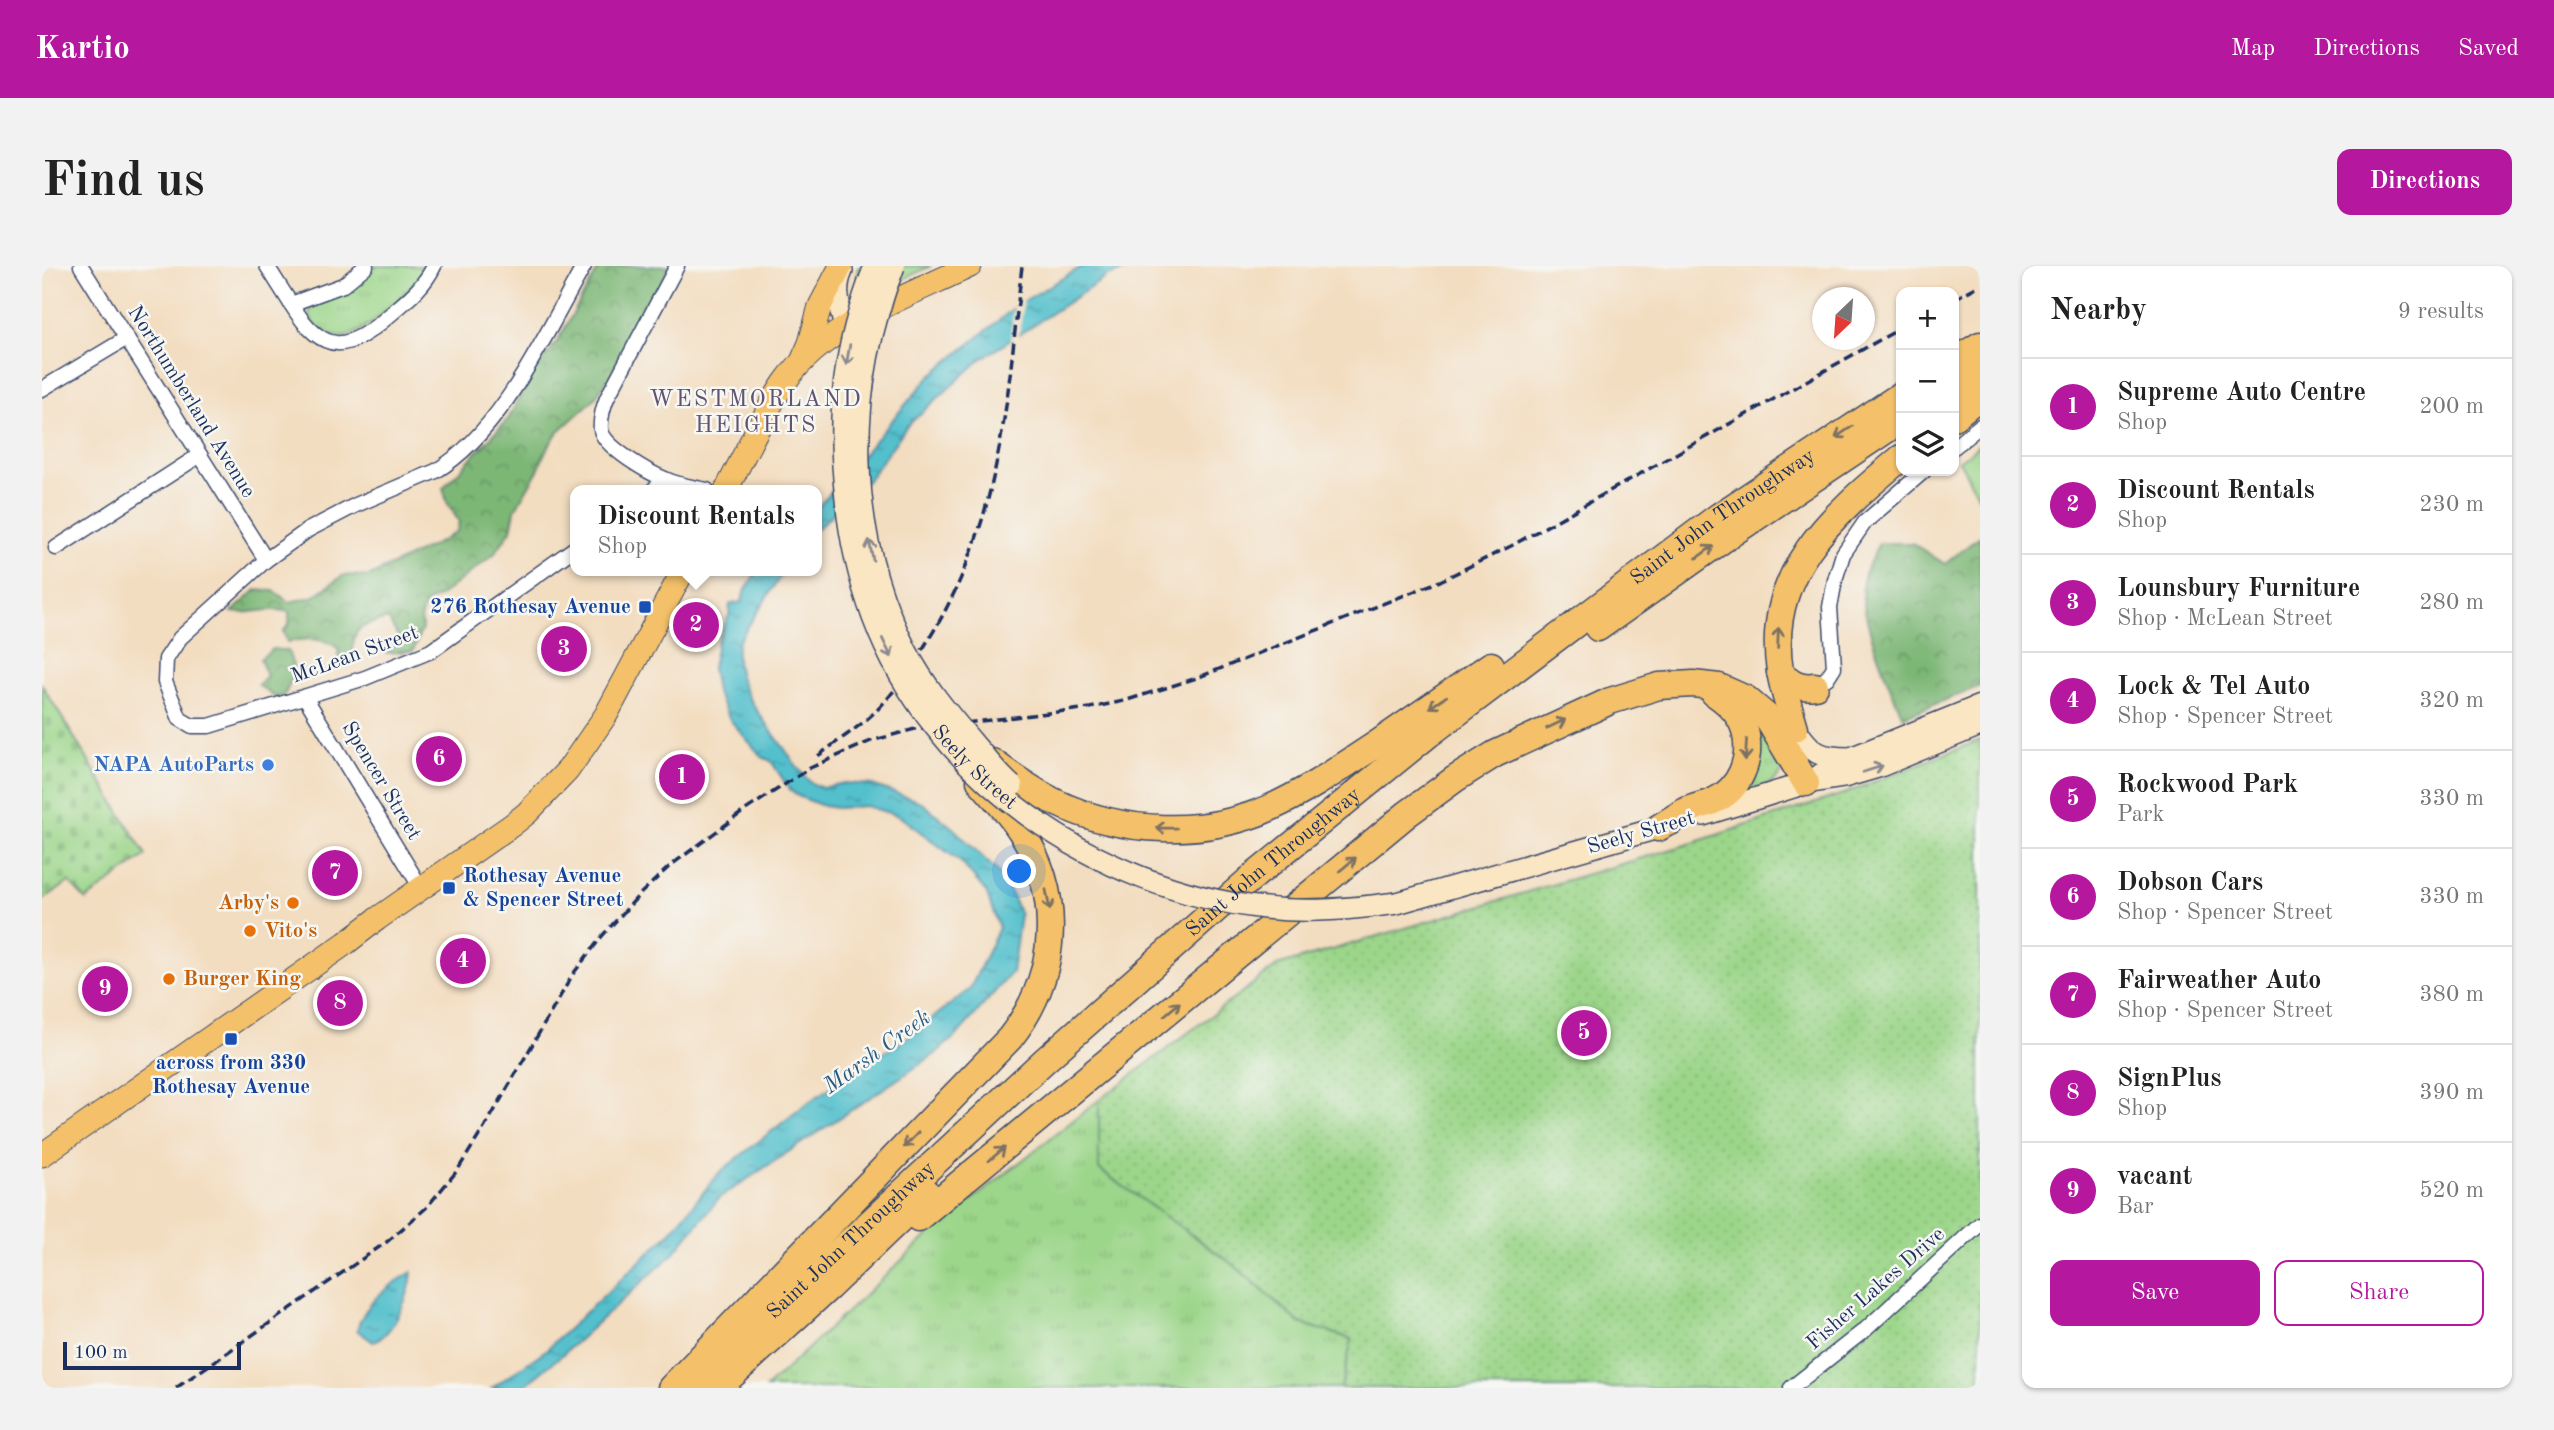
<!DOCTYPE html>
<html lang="en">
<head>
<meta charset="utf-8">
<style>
  :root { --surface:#fff; --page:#f2f2f2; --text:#222; --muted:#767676; --line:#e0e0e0; --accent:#b5179e }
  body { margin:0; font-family:"Old Standard TT",serif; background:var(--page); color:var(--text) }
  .controls { position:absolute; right:21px; top:21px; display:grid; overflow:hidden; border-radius:14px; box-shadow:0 2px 5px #0004 }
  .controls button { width:63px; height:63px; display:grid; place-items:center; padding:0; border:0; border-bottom:2px solid var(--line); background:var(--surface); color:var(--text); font:35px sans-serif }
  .compass { position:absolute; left:1770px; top:21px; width:63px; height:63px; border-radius:50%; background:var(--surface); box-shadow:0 2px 5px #0004; rotate:205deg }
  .scale { position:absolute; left:21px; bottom:18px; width:178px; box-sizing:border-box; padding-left:7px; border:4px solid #1b2f5e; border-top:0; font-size:19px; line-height:24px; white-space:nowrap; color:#1b2f5e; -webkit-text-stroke:5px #f6f6f2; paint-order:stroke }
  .you { position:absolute; left:978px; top:606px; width:24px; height:24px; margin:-18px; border:5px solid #fff; border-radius:50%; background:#1a73e8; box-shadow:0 0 0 10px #1a73e833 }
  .badge { display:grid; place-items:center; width:46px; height:46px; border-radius:50%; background:var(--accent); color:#fff; font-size:23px; font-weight:700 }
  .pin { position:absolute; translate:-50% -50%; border:4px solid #fff; box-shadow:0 2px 7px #0006 }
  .popup { position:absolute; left:528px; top:219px; width:252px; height:91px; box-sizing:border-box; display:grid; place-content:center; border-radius:14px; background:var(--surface); filter:drop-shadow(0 2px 5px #0005); font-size:23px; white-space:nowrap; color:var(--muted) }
  .popup b { font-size:26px; color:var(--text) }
  .popup::after { content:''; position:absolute; left:50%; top:100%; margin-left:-14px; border:14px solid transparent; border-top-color:var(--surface) }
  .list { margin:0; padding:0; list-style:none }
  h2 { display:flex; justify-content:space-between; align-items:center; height:91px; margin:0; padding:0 28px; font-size:30px }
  h2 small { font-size:23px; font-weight:400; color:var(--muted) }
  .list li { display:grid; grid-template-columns:46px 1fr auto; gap:21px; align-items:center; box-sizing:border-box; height:98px; padding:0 28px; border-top:2px solid var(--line) }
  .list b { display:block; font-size:26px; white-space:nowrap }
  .list p { margin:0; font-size:23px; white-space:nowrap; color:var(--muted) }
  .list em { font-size:23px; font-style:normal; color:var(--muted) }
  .actions { display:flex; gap:14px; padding:21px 28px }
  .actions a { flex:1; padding:16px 0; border:2px solid var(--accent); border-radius:14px; text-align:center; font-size:24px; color:var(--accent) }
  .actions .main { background:var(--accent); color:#fff }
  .icon { flex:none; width:38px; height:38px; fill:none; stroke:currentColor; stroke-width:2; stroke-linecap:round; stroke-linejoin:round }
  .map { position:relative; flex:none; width:1938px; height:1122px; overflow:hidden; border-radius:14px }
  header { display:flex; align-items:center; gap:42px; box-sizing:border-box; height:98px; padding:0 35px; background:var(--accent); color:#fff }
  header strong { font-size:33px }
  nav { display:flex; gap:38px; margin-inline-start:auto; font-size:24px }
  .intro { display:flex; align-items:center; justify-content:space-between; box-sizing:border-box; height:168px; padding:0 42px }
  h1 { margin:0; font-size:49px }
  .button { padding:18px 32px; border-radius:14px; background:var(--accent); color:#fff; font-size:24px; font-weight:700 }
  main { display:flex; gap:42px; padding:0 42px }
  aside { flex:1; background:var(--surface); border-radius:14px; box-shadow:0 2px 5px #0004 }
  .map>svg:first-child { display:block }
  .grass { fill:url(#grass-tufts); stroke:#5c8274; stroke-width:2 }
  .forest { fill:url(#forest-crowns); stroke:#4c736a; stroke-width:2 }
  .cemetery { fill:url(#cemetery-stones); stroke:#5c8274; stroke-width:2 }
  .park { fill:url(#park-dots); stroke:#5c8274; stroke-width:2 }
  .garden { fill:#9cd68a; stroke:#5c8274; stroke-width:2 }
  .water { fill:url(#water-ripples); stroke:#377895; stroke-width:2 }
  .pier { fill:#f3ddc0 }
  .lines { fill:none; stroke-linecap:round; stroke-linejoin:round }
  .street-casing { stroke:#3b496d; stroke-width:17 }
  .secondary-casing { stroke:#3b496d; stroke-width:24 }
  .primary-casing { stroke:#3b496d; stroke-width:25 }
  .highway-casing { stroke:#3b496d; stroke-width:29 }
  .street { stroke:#fff; stroke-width:14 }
  .secondary { stroke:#fbe6c3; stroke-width:21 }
  .primary { stroke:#f4c16a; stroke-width:23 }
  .highway { stroke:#f4c16a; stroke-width:26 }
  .rail { stroke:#1b2f5e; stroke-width:3.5; stroke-dasharray:10 5; stroke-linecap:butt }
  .secondary-bridge-casing { stroke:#3b496d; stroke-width:24; stroke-linecap:butt }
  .secondary-bridge { stroke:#fbe6c3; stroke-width:21 }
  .oneway { stroke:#8b8a90 }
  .oneway2 { stroke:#7d7163 }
  .transit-dot { fill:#1a4fb4; stroke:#f6f6f2; stroke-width:2.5 }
  .shop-dot { fill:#3f7fe0; stroke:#f6f6f2; stroke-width:2.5 }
  .food-dot { fill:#e8710a; stroke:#f6f6f2; stroke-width:2.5 }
  .labels { text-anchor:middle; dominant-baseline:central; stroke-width:5; stroke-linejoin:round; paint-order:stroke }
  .street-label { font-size:21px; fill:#1b2f5e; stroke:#f6f6f2 }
  .transit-label { font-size:21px; font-weight:bold; fill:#164399; stroke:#f6f6f2; text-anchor:end }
  .shop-label { font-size:21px; font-weight:bold; fill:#366cbe; stroke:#f6f6f2; text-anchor:end }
  .food-label { font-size:21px; font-weight:bold; fill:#c56008; stroke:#f6f6f2; text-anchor:start }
  .neighbourhood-label { font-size:23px; letter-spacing:2px; fill:#615371; stroke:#f6f6f2 }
  .water-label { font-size:23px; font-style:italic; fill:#2c5a7f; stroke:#f6f6f2 }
</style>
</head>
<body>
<header>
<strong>Kartio</strong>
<nav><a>Map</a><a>Directions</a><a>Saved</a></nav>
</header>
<div class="intro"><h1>Find us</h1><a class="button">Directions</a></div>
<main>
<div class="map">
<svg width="1938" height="1122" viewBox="0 0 1938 1122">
  <defs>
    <pattern id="grass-tufts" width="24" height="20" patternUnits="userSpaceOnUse" patternTransform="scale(1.75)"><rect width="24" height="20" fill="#9cd68a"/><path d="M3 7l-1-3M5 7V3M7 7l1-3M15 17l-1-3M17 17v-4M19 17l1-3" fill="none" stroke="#86b87a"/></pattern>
    <pattern id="forest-crowns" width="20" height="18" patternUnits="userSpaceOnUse" patternTransform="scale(1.75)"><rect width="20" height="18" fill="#7db776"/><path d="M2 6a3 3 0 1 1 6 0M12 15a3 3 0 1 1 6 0" fill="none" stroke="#669564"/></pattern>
    <pattern id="cemetery-stones" width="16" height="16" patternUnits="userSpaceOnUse" patternTransform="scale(1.75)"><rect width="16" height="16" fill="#9cd68a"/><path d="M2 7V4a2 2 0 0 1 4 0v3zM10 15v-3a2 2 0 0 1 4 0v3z" fill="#86b87a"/></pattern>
    <pattern id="park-dots" width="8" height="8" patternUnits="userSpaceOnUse" patternTransform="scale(1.75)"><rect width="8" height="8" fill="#9cd68a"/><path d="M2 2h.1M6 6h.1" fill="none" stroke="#86b87a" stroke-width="1.8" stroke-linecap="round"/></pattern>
    <pattern id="water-ripples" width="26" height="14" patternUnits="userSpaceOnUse" patternTransform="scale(1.75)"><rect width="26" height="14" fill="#53c0cc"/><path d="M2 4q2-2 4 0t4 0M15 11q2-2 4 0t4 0" fill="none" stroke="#449ca9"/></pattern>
  </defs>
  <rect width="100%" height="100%" fill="#f6f6f2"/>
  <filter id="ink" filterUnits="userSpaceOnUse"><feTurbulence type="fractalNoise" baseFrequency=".0143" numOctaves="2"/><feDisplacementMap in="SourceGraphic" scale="14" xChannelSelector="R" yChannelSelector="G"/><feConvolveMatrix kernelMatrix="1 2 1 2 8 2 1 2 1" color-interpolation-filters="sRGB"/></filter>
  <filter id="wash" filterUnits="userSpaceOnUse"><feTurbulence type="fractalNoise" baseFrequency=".00686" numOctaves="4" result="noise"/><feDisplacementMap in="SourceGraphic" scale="28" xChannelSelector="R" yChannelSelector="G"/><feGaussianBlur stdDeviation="1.57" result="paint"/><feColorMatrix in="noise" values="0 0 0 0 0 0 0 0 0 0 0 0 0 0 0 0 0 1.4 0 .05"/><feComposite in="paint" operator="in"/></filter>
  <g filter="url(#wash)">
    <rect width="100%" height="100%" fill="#f3ddc0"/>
    <g class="grass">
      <path d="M 333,0 L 385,0 C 372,20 325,68 301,71 C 294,72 286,68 280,64 C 273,60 269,56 267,47 L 270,42 L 308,21 Z"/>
      <polygon points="816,0 889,0 838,24 817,17 815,10"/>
      <path d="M 1712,455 L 1741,503 C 1735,520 1717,522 1701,526 Z"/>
      <polygon points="1057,834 1057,903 1192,999 1258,1057 1311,1073 1299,1122 724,1122 893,963"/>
    </g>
    <g class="forest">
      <path d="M 558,0 L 627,0 L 611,35 L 567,112 L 551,134 L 516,166 L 503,186 L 496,204 L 473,244 L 469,264 L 453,287 L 398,330 L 384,337 L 379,349 L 380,363 L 371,385 L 345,387 L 358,374 L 346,353 C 319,360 309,360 311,390 L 297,395 L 296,382 C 279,371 264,372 245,376 L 241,365 L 247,359 L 247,346 C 227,340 210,349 190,346 L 214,324 L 232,325 L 247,336 L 271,331 L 300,310 L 311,309 L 326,311 L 400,275 L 415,265 L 417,256 L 405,236 L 401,222 L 467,152 L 483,118 L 516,74 Z"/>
      <path d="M 1938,270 L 1938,420 L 1861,451 C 1848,421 1813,342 1822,311 C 1825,300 1832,288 1837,277 L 1870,277 L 1903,298 Z"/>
      <polygon points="231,383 246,385 253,406 243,428 235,433 216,419 225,410 218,393"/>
    </g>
    <polygon class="cemetery" points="0,419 104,589 44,634 27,616 0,635"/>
    <polygon class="park" points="1938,474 1938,1122 1299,1122 1310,1073 1258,1057 1192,999 1057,903 1057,834 1235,700 1644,579 1804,527"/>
    <polygon class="garden" points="1938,178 1938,233 1917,195"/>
    <g class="water">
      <polygon points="1041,0 1096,0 1066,10 938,94 865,160 827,213 775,263 775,242 888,110 977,38"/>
      <path d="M 715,305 L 742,305 L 696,376 C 688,415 718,449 739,478 C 749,491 757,506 769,517 L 780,522 L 802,517 L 830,519 L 879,536 L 912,563 L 963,613 L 978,649 L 970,706 L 917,767 L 892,789 L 677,932 L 631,988 L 521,1088 L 480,1122 L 450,1122 L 504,1084 L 628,967 L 678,906 L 768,835 L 869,769 L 928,723 L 957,662 L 944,626 L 920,597 L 857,550 L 824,540 L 795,542 L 781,540 L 756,530 L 748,524 L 729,495 L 720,491 L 689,455 L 674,426 L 670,402 L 675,376 L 687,349 L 688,338 L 700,336 L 702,327 Z"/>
      <path d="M 370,1006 C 369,1026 351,1070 331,1076 L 315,1064 C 322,1037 347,1019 370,1006 Z"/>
    </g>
    <polygon class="pier" points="982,31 977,72 968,78 972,38"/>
  </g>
  <g filter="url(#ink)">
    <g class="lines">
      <g class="street-casing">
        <g id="street">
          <polyline points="39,0 224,294"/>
          <polyline points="225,0 249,38 301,19 324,0"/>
          <path d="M 635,0 L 565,132 C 561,142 558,154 559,164 C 562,181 607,207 623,213 C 635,219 651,221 665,224"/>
          <path d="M 249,38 C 282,91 306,86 349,48 C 365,34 382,21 392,0"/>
          <polyline points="0,123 85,72"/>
          <polyline points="1912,181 1938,160"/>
          <polyline points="611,224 623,214"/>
          <polyline points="14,282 158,189"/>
          <path d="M 533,282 L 389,385 L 323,412 L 167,460 L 150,460 L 138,453 L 123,416 L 124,393 L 138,372 L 224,294 L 266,264 L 314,239 L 394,205 C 461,165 504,66 542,0"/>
          <polyline points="1773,420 1785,412 1792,401 1788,341 1793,314 1801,288 1823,256 1882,205"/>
          <polyline points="263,431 379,622"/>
          <polyline points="1749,1122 1824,1063 1938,958"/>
        </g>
      </g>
      <g class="secondary-casing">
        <g id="secondary">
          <path d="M 800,5 C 791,24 798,41 803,61"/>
          <path d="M 1753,462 C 1770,488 1778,492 1808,492"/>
          <polyline points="1778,509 1809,492 1938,440"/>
          <polyline points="1661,549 1764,517 1802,511 1836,501 1938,459"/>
          <polyline points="1355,637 1630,558"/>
        </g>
      </g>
      <g class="primary-casing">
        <g id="primary">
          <polyline points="761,93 768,77 778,40 799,0"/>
          <path d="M 684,224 C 702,191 722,146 743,116 C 784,58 866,30 928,0"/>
          <polyline points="0,889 304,677 335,653 470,559 485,547 526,504 564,449 641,305"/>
        </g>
      </g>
      <g class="highway-casing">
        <g id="highway">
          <polyline points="1912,96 1938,79"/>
          <polyline points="1912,120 1938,103"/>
          <polyline points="1912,151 1938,130"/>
          <polyline points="1556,362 1689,268 1859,154"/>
          <path d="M 1738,406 C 1749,417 1757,422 1773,420"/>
          <path d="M 1753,462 C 1748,444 1741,424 1738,405 C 1722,306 1791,249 1859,192"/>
          <path d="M 950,496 C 970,510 990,525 1013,536 C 1079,568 1162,572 1230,541 C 1267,524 1301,500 1335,478 C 1373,452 1411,425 1449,399"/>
          <path d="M 1616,562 C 1625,557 1634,550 1644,545 C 1653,540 1665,539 1674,534 C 1698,522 1709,494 1704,469 C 1701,451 1687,437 1672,427"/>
          <polyline points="876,952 1365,548 1413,513 1453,488 1568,435 1617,420 1651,418 1677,421 1704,433 1724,450 1764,517"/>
          <path d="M 629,1122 L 968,772 C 1016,711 1022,631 979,565 C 968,548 952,531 938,515"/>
          <path id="s1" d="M 650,1122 L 1002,795 L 1207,614 L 1387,468 L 1677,250 L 1859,129"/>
          <polyline points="676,1122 786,1022 885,927"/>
        </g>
      </g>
      <use href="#street" class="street"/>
      <use href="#secondary" class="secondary"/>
      <use href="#primary" class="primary"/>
      <use href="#highway" class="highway"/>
      <g class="rail">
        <polyline points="1912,33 1938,19"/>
        <path d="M 776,490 C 795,475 818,461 835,444 C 853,426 867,404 880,384 C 960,261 964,140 980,0"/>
        <polyline points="134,1122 346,975 384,942 415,905 447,854 531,708 561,669 598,628 628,600 702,545 768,502 829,475 873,463 1048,442 1082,435 1155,412 1398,315 1469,280 1859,62"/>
      </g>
      <g class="secondary-bridge-casing">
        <g id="secondary-bridge">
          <path id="s2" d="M 833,0 C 801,82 794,146 804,233 C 808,273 817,313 831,351 C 890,511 1056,624 1223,642 C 1267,647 1311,643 1355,637"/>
          <path d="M 852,0 C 803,124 803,267 865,386 C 882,419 907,449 931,477 C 943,491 955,507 970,520"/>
        </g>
      </g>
      <use href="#secondary-bridge" class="secondary-bridge"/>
    </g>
    <defs><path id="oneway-shaft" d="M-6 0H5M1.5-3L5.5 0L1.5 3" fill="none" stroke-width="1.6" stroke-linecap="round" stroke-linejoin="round" transform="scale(1.75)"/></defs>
    <g class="oneway">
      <use href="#oneway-shaft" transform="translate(806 89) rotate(100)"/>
      <use href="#oneway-shaft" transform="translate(829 284) rotate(-101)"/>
      <use href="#oneway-shaft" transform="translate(845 382) rotate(64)"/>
      <use href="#oneway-shaft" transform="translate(1831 503) rotate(-18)"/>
    </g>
    <g class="oneway2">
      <use href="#oneway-shaft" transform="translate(1802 166) rotate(146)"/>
      <use href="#oneway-shaft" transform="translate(1663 286) rotate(-36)"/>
      <use href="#oneway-shaft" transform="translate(1736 372) rotate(-88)"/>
      <use href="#oneway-shaft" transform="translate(1396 436) rotate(146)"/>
      <use href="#oneway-shaft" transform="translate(1514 458) rotate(-25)"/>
      <use href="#oneway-shaft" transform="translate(1704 484) rotate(93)"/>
      <use href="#oneway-shaft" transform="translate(1124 562) rotate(-179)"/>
      <use href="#oneway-shaft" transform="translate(1306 598) rotate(-40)"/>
      <use href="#oneway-shaft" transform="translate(1006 634) rotate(79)"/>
      <use href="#oneway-shaft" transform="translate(1130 743) rotate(-40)"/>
      <use href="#oneway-shaft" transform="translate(869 874) rotate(134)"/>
      <use href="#oneway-shaft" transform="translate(955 888) rotate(-40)"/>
    </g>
  </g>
  <g class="transit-dot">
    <rect x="596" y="334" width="14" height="14" rx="3.5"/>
    <rect x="400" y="615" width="14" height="14" rx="3.5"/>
    <rect x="182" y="766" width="14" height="14" rx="3.5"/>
  </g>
  <circle class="shop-dot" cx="226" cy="499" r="7"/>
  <g class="food-dot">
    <circle cx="251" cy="637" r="7"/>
    <circle cx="208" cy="665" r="7"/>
    <circle cx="127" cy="713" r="7"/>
  </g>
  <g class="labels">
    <g class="street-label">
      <text transform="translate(149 136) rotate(58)">Northumberland Avenue</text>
      <text stroke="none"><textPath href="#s1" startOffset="1351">Saint John Throughway</textPath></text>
      <text transform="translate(313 389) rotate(-20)">McLean Street</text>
      <text stroke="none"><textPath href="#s2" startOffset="542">Seely Street</textPath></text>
      <text transform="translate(339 515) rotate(59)">Spencer Street</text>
      <text transform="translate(1599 567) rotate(-16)">Seely Street</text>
      <text stroke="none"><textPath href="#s1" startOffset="784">Saint John Throughway</textPath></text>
      <text stroke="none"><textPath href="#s1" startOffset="217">Saint John Throughway</textPath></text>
      <text transform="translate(1834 1023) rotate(-41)">Fisher Lakes Drive</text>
    </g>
    <g class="transit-label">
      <text x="589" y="341">276 Rothesay Avenue</text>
      <text x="421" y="610" text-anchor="start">Rothesay Avenue<tspan x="421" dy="24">&amp; Spencer Street</tspan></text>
      <text x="189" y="797" text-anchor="middle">across from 330<tspan x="189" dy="24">Rothesay Avenue</tspan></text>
    </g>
    <g class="shop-label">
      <text x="212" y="499">NAPA AutoParts</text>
    </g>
    <g class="food-label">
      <text x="237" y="637" text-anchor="end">Arby's</text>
      <text x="222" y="665">Vito's</text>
      <text x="141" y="713">Burger King</text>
    </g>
    <g class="neighbourhood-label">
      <text x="714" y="133">WESTMORLAND<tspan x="714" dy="26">HEIGHTS</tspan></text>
    </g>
    <g class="water-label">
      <text transform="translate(835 786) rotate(-36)">Marsh Creek</text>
    </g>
  </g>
</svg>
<div class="controls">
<button>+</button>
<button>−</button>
<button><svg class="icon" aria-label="layers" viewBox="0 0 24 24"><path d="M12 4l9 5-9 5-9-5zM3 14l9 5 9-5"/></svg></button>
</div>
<svg class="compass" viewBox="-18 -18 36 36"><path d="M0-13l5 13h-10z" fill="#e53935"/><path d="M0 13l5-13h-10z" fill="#767676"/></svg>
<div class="scale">100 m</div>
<div class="you"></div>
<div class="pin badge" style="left:640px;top:511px">1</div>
<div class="pin badge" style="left:654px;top:359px">2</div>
<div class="popup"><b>Discount Rentals</b>Shop</div>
<div class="pin badge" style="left:522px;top:383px">3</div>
<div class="pin badge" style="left:421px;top:695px">4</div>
<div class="pin badge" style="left:1542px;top:767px">5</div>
<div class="pin badge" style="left:397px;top:493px">6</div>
<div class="pin badge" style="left:293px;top:607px">7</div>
<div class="pin badge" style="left:298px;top:737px">8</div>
<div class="pin badge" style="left:63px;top:723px">9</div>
</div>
<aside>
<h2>Nearby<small>9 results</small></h2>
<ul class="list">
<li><span class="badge">1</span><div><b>Supreme Auto Centre</b><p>Shop</p></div><em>200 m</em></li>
<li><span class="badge">2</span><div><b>Discount Rentals</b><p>Shop</p></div><em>230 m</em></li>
<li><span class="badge">3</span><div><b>Lounsbury Furniture</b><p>Shop · McLean Street</p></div><em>280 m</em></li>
<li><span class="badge">4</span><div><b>Lock &amp; Tel Auto</b><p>Shop · Spencer Street</p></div><em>320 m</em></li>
<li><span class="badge">5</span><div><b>Rockwood Park</b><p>Park</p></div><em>330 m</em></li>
<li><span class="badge">6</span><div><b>Dobson Cars</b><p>Shop · Spencer Street</p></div><em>330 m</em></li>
<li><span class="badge">7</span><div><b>Fairweather Auto</b><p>Shop · Spencer Street</p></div><em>380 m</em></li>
<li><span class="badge">8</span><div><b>SignPlus</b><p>Shop</p></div><em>390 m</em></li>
<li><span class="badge">9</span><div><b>vacant</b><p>Bar</p></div><em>520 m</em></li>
</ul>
<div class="actions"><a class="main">Save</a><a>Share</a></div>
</aside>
</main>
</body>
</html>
